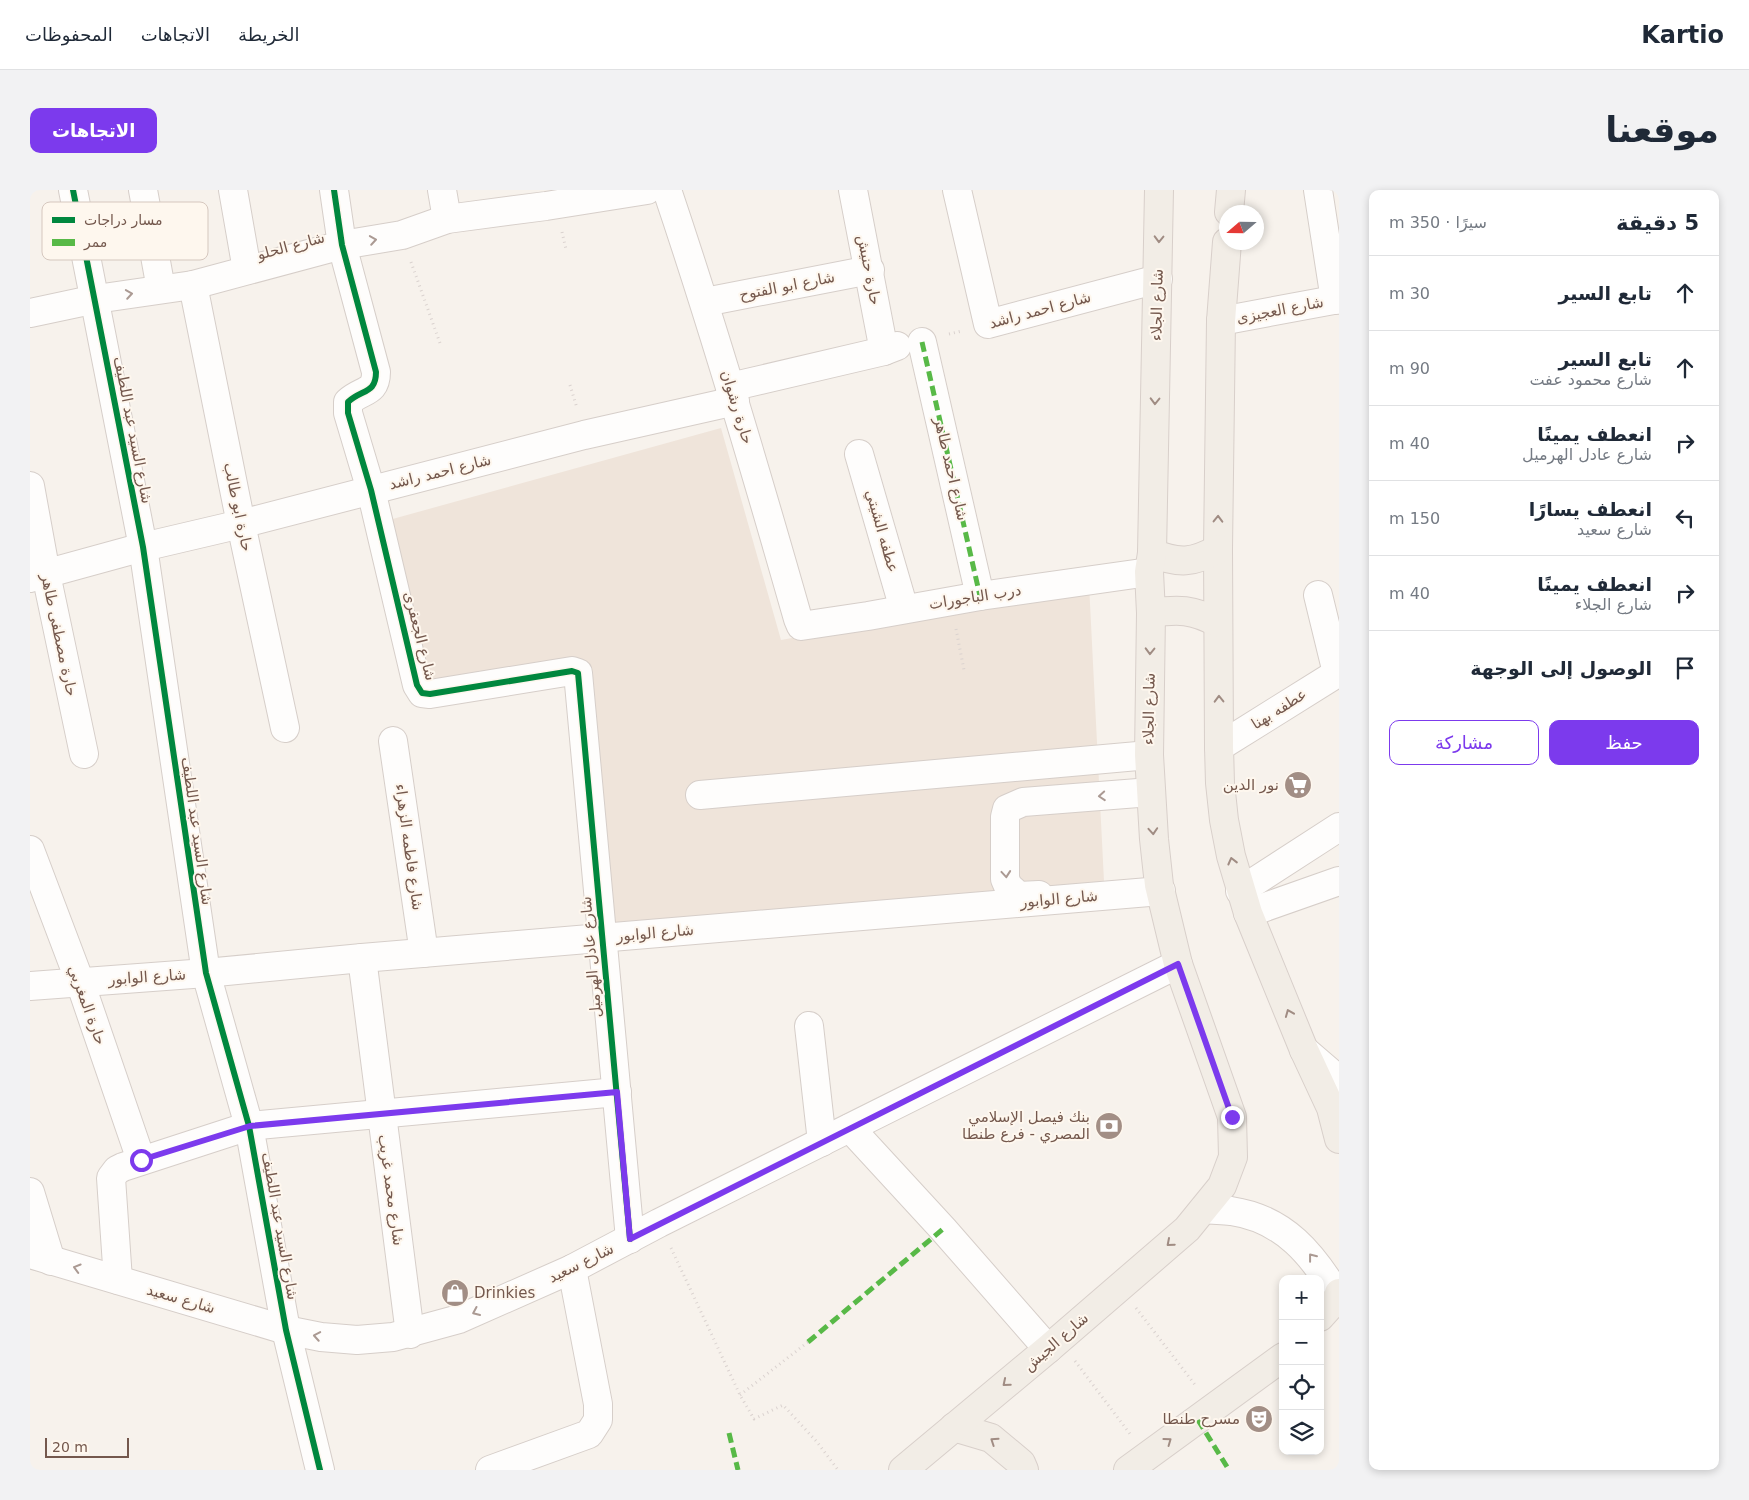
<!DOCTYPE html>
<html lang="ar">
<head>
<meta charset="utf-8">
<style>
  :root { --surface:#fff; --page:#f2f2f3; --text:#1f2937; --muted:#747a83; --line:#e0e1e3; --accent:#7c3aed }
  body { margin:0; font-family:"DejaVu Sans","Noto Sans Arabic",sans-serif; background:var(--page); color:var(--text); direction:rtl }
  .controls { position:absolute; right:15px; bottom:15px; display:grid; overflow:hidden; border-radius:10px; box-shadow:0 2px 8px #0003 }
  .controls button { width:45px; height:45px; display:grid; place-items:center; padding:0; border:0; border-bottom:1px solid var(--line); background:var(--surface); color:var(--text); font:25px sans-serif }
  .compass { position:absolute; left:1189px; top:15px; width:45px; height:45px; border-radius:50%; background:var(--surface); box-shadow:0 2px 8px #0003; rotate:250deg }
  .scale { position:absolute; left:15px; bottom:12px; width:84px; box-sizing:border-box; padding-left:5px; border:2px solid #74584d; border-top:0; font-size:14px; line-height:18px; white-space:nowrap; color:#74584d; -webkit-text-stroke:4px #fef7ee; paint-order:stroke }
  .stop { position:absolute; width:15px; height:15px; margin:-11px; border:4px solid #7c3aed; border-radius:50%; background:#fff }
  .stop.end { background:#7c3aed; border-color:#fff; box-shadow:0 1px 5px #0008 }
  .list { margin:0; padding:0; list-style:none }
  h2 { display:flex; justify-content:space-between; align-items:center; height:65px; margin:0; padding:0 20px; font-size:21px }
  h2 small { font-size:16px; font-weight:400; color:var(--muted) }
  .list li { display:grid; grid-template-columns:32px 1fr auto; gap:15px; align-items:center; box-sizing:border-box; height:75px; padding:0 20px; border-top:1px solid var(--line) }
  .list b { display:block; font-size:19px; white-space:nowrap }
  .list p { margin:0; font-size:16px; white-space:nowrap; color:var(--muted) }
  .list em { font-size:16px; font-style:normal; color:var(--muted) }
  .actions { display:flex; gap:10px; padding:15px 20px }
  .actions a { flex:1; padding:11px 0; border:1px solid var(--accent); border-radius:10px; text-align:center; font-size:18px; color:var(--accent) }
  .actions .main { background:var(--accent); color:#fff }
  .icon { flex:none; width:28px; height:28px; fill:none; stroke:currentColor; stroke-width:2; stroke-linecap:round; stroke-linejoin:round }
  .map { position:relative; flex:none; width:1309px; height:1280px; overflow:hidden; direction:ltr; border-radius:10px }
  header { display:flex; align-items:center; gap:30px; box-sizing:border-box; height:70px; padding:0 25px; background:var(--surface); border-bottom:1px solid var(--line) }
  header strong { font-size:24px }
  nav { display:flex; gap:28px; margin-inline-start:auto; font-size:18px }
  .intro { display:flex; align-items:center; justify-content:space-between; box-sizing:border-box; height:120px; padding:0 30px }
  h1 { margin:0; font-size:35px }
  .button { padding:12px 22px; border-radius:10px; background:var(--accent); color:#fff; font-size:18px; font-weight:700 }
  main { display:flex; gap:30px; padding:0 30px }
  aside { flex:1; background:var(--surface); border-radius:10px; box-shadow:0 2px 8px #0003 }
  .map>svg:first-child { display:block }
  .residential { fill:#efe4da }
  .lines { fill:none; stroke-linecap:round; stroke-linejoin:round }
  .minor-casing { stroke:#d6cec9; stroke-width:30 }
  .major-casing { stroke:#d8cfca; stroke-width:30 }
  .path { stroke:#dad2cf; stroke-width:3; stroke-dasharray:1 4; stroke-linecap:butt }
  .minor { stroke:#fefdfc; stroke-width:28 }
  .major { stroke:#f2ede6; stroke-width:28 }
  .quiet { stroke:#58b947; stroke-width:5; stroke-dasharray:10 5; stroke-linecap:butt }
  .cycleway-casing { stroke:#fef7ee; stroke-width:9 }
  .cycleway { stroke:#00873e; stroke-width:6 }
  .oneway { stroke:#a08c83 }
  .oneway2 { stroke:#ab9a93 }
  .route { stroke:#7c3aed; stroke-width:6 }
  .labels { text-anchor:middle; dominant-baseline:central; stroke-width:4; stroke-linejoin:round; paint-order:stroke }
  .street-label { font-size:15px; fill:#74584d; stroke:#fef7ee }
  .poi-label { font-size:15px; fill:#74584d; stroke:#fef7ee; text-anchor:end }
  .key { fill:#fef7ee; stroke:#d5c7be; stroke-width:1 }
  .key-label { font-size:14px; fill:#74584d }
</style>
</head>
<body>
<header>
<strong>Kartio</strong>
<nav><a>الخريطة</a><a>الاتجاهات</a><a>المحفوظات</a></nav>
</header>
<div class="intro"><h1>موقعنا</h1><a class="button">الاتجاهات</a></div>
<main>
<aside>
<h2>5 دقيقة<small>سيرًا · 350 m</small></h2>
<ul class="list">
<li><svg class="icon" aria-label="ahead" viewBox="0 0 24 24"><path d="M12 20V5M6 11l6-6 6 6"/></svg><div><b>تابع السير</b></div><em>30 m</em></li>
<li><svg class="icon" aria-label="ahead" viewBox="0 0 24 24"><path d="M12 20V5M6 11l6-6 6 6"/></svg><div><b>تابع السير</b><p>شارع محمود عفت</p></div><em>90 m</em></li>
<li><svg class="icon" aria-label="right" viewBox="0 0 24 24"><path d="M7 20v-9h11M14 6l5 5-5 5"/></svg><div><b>انعطف يمينًا</b><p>شارع عادل الهرميل</p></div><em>40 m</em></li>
<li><svg class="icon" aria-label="left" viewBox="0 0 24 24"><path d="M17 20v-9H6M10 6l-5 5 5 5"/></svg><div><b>انعطف يسارًا</b><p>شارع سعيد</p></div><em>150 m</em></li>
<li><svg class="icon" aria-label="right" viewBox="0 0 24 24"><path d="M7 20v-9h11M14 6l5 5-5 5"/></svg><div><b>انعطف يمينًا</b><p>شارع الجلاء</p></div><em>40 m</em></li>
<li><svg class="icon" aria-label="arrive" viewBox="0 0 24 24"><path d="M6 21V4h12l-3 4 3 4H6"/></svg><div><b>الوصول إلى الوجهة</b></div></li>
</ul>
<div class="actions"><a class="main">حفظ</a><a>مشاركة</a></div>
</aside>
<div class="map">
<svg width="1309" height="1280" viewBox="0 0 1309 1280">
  <rect width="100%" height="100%" fill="#f7f2ec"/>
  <polygon class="residential" points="691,238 751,450 1059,394 1075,711 585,744 553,476 393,490 359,330"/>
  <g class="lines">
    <g class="minor-casing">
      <g id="minor">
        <polyline points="43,0 113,357 176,783 219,936 256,1140 290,1280"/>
        <polyline points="113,0 131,99"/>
        <polyline points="203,0 217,80"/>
        <path d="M 304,0 L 312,55 L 346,182 C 346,204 332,199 318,212 L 318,223 L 341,300 L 387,495 L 392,503 L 400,504 L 542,481 L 548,483 L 600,1049"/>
        <polyline points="412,0 417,29"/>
        <path d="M 637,0 C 685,142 727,285 768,429 L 771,436 L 838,426 L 950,406 L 1119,382"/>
        <polyline points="823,0 854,161"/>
        <polyline points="927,0 958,134 1128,89"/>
        <polyline points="1288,0 1305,110"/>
        <polyline points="163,95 211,334 255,538"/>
        <polyline points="675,112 840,80"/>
        <polyline points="0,123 66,109 163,95 312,55 372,45 417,29 516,16 617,0"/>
        <polyline points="1191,131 1309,109"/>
        <polyline points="892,152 950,406"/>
        <polyline points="700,197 854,161 867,156"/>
        <polyline points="829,264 874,419"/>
        <polyline points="0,296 16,384 54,564"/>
        <polyline points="0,388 113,357 211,334 554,245 705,211"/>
        <polyline points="1288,405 1307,483"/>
        <polyline points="363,551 394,763"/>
        <polyline points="1189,557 1309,482"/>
        <polyline points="670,605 1119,565"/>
        <polyline points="0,660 50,792 111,970"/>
        <polyline points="1210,701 1309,637"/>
        <polyline points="1009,705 989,706 978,696 975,689 975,627 977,619 993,612 1121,602"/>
        <polyline points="1218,723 1309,691"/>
        <polyline points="332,768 380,1144"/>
        <polyline points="0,796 176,783 332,768 1131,701"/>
        <polyline points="779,836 792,952"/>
        <polyline points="1274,860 1309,890"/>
        <polyline points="820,938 913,1039 1018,1159"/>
        <polyline points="0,1002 21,1071"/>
        <path d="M 1174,1019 C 1183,1020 1192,1020 1201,1021 C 1255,1029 1283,1065 1309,1108"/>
        <polyline points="0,1064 256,1140 291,1147 327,1150 363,1147 429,1129 542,1079 629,1033 1148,774"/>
        <polyline points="88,1090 81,988 87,980 93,977 219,936 587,902"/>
        <polyline points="460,1280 559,1244 568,1230 568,1214 542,1079"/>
      </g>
    </g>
    <g class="major-casing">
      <g id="major">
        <polyline points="1199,22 1201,0"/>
        <polyline points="1197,52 1191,131 1188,359 1189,557 1190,593 1194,630 1201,666 1218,723 1274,860 1301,918 1309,949"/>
        <path d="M 1122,363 C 1149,374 1163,373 1188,359"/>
        <path d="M 1121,423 C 1148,419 1163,419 1188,433"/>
        <polyline points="1290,1127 1308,1107 1309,1103"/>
        <polyline points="924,1237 961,1248 991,1273 994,1280"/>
        <polyline points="873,1280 1018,1159 1157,1039 1192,996 1203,967 1202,927 1148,774 1129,695 1124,649 1119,565 1121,423 1119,382 1122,363 1129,0"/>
        <polyline points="1098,1280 1253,1167"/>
      </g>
    </g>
    <g class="path">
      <polyline points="532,42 536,59"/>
      <polyline points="381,72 411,156"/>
      <polyline points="919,144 932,141"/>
      <polyline points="540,195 547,218"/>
      <polyline points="926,439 934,480"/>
      <polyline points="641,1058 710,1205 724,1229 753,1215 787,1252 808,1280"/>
      <polyline points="1106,1118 1166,1196"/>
      <polyline points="1045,1171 1100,1244"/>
      <polyline points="710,1205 778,1152"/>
    </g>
    <use href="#minor" class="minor"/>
    <use href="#major" class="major"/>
    <g class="quiet">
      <polyline points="892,152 950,406"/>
      <polyline points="778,1152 913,1039"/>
      <polyline points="1168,1230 1199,1280"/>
      <polyline points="699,1243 708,1280"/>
    </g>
    <g class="cycleway-casing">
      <g id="cycleway">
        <polyline points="43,0 113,357 176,783 219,936 256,1140 290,1280"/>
        <path d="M 304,0 L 312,55 L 346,182 C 346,204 332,199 318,212 L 318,223 L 341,300 L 387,495 L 392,503 L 400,504 L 542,481 L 548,483 L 600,1049"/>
      </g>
    </g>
    <use href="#cycleway" class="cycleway"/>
  </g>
  <defs><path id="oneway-chevron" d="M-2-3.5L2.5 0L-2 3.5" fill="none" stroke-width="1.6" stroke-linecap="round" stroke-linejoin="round" transform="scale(1.25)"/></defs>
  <g class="oneway">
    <use href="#oneway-chevron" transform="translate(1129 49) rotate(91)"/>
    <use href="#oneway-chevron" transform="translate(1125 211) rotate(91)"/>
    <use href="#oneway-chevron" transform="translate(1188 329) rotate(-89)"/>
    <use href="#oneway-chevron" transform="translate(1120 461) rotate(91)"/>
    <use href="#oneway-chevron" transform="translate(1189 509) rotate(-91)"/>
    <use href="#oneway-chevron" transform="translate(1123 641) rotate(86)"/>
    <use href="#oneway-chevron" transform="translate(1202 671) rotate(-104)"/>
    <use href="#oneway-chevron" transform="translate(1259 823) rotate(-112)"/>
    <use href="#oneway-chevron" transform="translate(1140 1053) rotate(139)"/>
    <use href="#oneway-chevron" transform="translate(976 1193) rotate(140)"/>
    <use href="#oneway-chevron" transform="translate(964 1251) rotate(-146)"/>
    <use href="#oneway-chevron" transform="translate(1138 1251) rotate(-36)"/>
  </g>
  <g class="oneway2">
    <use href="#oneway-chevron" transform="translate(343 50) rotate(-9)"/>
    <use href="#oneway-chevron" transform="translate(99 104) rotate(-9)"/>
    <use href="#oneway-chevron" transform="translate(1072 606) rotate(176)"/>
    <use href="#oneway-chevron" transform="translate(976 684) rotate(85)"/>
    <use href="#oneway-chevron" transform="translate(1282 1067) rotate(-128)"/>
    <use href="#oneway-chevron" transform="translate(47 1078) rotate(-164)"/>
    <use href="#oneway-chevron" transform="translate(446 1122) rotate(156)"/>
    <use href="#oneway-chevron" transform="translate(287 1146) rotate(-170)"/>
  </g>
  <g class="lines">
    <polyline class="route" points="111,970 220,936 587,902 600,1049 1148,774 1202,927"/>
  </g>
  <defs>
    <g id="supermarket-disc" transform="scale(1.4375)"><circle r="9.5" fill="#a28e85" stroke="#fef7ee"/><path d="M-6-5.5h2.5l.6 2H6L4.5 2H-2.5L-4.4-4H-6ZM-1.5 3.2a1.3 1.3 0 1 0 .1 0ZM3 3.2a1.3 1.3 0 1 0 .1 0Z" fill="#fff"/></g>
    <g id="bank-disc" transform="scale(1.4375)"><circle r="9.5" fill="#a28e85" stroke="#fef7ee"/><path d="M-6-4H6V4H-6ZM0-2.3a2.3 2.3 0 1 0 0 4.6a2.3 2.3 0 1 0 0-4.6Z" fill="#fff"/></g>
    <g id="shop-disc" transform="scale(1.4375)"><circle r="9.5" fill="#a28e85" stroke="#fef7ee"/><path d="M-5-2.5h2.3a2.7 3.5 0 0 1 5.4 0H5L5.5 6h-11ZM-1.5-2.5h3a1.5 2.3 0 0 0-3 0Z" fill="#fff"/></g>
    <g id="theatre-disc" transform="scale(1.4375)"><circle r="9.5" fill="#a28e85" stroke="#fef7ee"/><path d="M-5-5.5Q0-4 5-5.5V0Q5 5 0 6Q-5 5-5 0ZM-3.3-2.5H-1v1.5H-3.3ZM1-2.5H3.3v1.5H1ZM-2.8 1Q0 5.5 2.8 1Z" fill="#fff"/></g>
  </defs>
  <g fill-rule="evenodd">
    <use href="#supermarket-disc" x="1268" y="595"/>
    <use href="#bank-disc" x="1079" y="936"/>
    <use href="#shop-disc" x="425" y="1103"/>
    <use href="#theatre-disc" x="1229" y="1229"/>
  </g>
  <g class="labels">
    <g class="street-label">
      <text transform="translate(261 56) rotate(-15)">شارع الحلو</text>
      <text transform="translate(839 80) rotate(79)">حارة حنيش</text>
      <text transform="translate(757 96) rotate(-11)">شارع ابو الفتوح</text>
      <text transform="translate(1127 115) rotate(-89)">شارع الجلاء</text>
      <text transform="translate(1010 120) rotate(-15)">شارع احمد راشد</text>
      <text transform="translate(1250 120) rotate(-11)">شارع العجيزى</text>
      <text transform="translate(707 217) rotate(73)">حارة رشوان</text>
      <text transform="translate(103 240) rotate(79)">شارع السيد عبد اللطيف</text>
      <text transform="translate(921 279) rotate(77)">شارع احمد طاهر</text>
      <text transform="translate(410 282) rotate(-14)">شارع احمد راشد</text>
      <text transform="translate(208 317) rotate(78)">حارة ابو طالب</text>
      <text transform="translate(852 341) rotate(74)">عطفه الشيتي</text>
      <text transform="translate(945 407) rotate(-9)">درب الباجورات</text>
      <text transform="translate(29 445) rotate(78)">حارة مصطفى طاهر</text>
      <text transform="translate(390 446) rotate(76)">شارع الجعفرى</text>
      <text transform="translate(1119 519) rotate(-89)">شارع الجلاء</text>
      <text transform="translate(1249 519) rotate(-32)">عطفه بهنا</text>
      <text transform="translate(167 641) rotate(82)">شارع السيد عبد اللطيف</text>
      <text transform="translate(379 657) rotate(82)">شارع فاطمه الزهراء</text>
      <text transform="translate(1029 709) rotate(-5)">شارع الوابور</text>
      <text transform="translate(625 743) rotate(-5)">شارع الوابور</text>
      <text transform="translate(561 767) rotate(-95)">شارع عادل الهرميل</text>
      <text transform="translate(117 787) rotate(-4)">شارع الوابور</text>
      <text transform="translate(57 815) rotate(70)">حارة المغربي</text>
      <text transform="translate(361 1000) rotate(82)">شارع محمد غريب</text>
      <text transform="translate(250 1036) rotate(80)">شارع السيد عبد اللطيف</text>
      <text transform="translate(551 1073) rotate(-26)">شارع سعيد</text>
      <text transform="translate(151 1109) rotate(16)">شارع سعيد</text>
      <text transform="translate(1026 1152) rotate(-41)">شارع الجيش</text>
    </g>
    <g class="poi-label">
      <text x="1249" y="595">نور الدين</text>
      <text x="1060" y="927">بنك فيصل الإسلامي<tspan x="1060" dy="17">المصري - فرع طنطا</tspan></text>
      <text x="444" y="1103" text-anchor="start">Drinkies</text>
      <text x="1210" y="1229">مسرح طنطا</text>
    </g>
  </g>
  <rect x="12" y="12" width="166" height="58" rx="8" class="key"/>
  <rect x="22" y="27" width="23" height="6" fill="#00873e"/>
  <rect x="22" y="49" width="23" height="7" fill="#58b947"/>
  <g class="key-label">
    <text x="54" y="35">مسار دراجات</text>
    <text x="54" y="57">ممر</text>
  </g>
</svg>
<div class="controls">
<button>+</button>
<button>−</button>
<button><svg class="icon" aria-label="locate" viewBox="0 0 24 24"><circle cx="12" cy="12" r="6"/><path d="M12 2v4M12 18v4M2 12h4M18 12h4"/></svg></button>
<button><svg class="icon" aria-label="layers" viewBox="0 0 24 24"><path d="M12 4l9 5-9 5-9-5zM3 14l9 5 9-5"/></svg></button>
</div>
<svg class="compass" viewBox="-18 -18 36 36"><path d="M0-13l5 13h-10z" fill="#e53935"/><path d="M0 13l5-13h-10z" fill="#747a83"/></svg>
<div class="scale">20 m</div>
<div class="stop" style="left:111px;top:970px"></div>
<div class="stop end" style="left:1202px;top:927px"></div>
</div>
</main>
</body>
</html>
